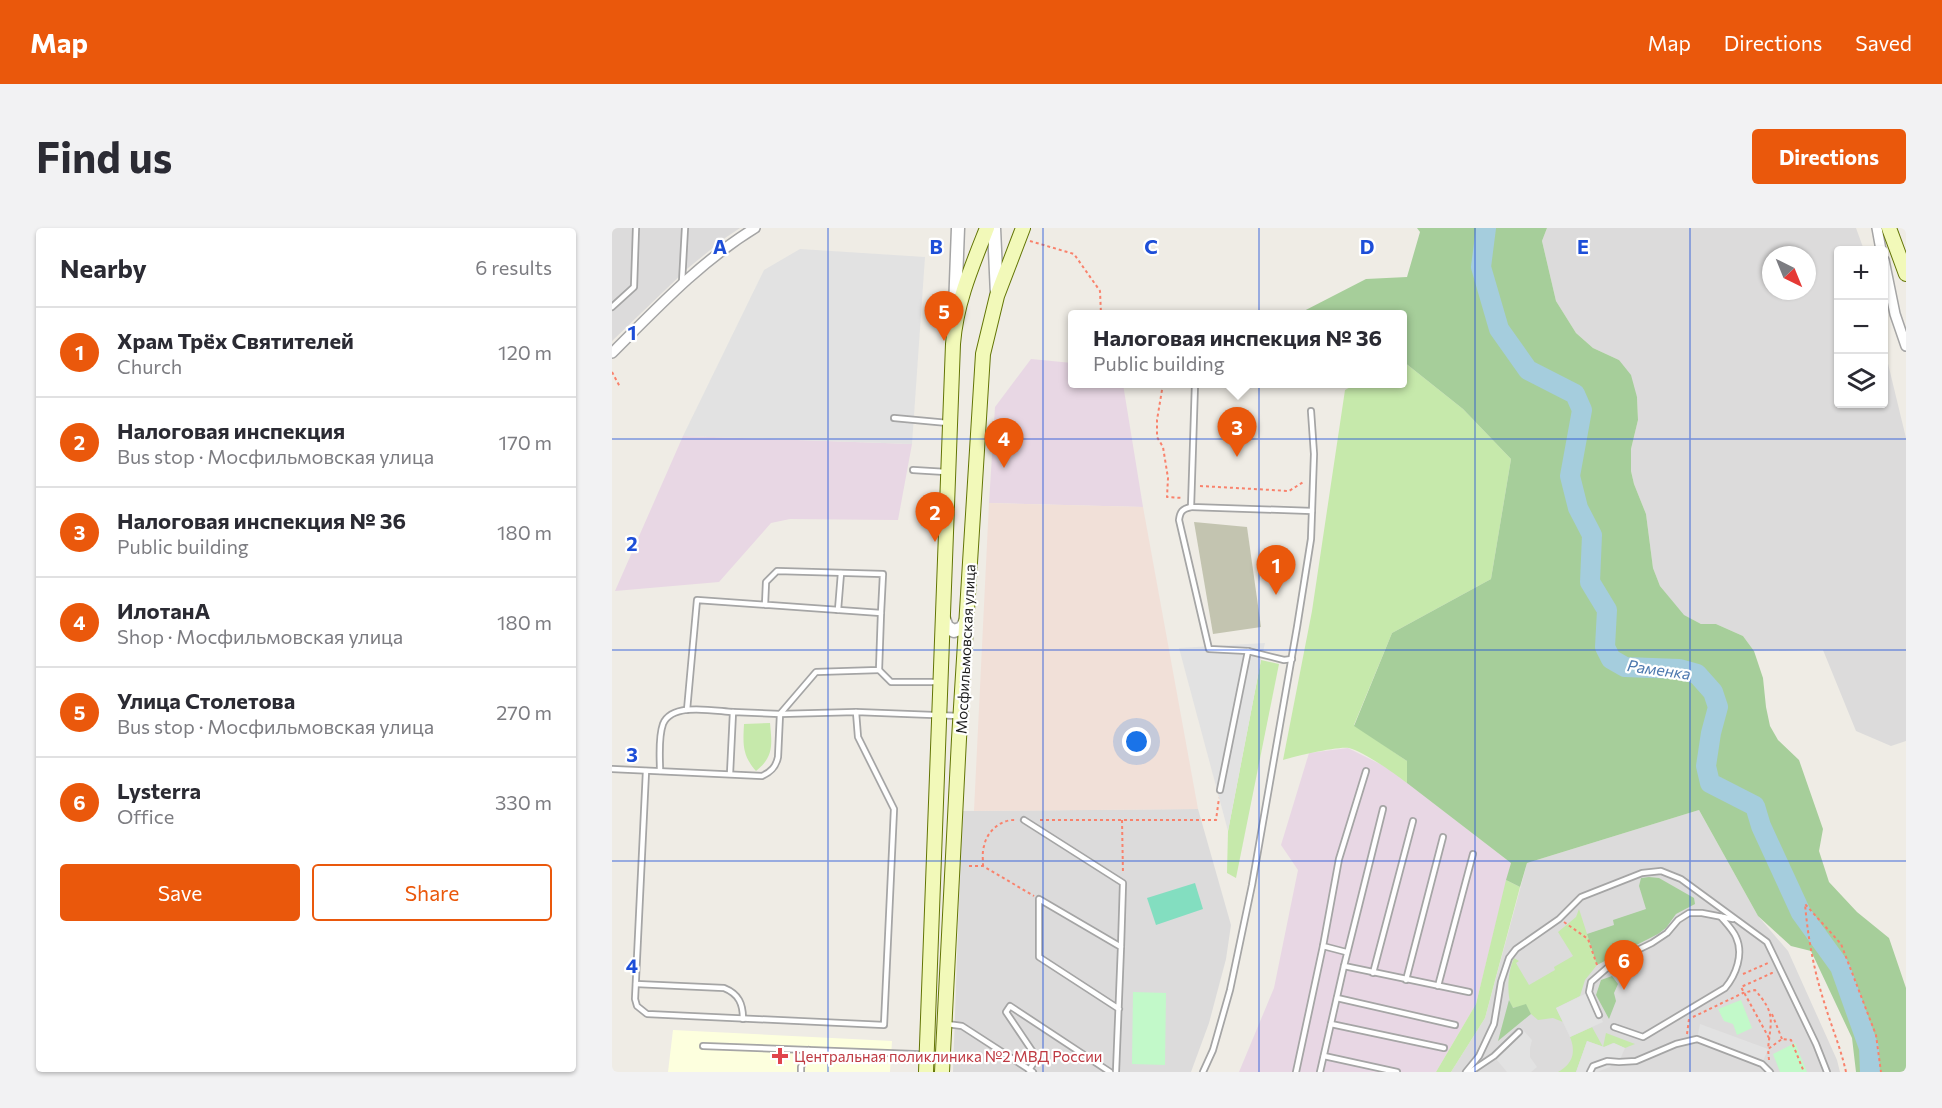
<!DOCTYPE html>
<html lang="en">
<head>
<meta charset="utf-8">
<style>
  :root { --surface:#fff; --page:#f2f2f3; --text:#2b2b33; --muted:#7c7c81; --line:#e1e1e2; --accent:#ea580c }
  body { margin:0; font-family:Commissioner,sans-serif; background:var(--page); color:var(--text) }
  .controls { position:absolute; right:18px; top:18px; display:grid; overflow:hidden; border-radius:6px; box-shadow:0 2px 4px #0004 }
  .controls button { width:54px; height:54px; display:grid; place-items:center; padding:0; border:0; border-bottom:2px solid var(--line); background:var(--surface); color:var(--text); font:30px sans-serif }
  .compass { position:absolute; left:1150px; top:18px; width:54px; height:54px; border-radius:50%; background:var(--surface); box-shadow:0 2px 4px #0004; rotate:137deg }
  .you { position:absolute; left:525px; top:514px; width:21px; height:21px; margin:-15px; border:4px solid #fff; border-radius:50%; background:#1a73e8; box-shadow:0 0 0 9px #1a73e833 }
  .badge { display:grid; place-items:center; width:39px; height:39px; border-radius:50%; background:var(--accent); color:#fff; font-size:20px; font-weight:700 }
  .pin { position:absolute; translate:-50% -50px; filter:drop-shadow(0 2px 3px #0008) }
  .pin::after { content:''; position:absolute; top:32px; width:21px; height:18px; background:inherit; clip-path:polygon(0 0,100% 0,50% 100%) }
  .popup { position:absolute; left:456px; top:82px; width:339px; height:78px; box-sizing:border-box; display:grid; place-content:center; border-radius:6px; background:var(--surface); filter:drop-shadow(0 2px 4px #0005); font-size:20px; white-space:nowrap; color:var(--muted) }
  .popup b { font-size:22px; color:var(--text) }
  .popup::after { content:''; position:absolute; left:50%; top:100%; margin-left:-12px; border:12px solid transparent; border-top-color:var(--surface) }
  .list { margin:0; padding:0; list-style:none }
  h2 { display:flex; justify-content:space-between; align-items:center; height:78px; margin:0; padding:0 24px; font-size:26px }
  h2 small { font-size:20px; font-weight:400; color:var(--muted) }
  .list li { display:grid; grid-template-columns:39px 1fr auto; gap:18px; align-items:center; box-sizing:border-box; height:90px; padding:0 24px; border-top:2px solid var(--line) }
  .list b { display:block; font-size:22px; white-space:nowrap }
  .list p { margin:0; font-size:20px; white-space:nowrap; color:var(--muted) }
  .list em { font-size:20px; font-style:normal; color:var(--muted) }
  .actions { display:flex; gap:12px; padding:18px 24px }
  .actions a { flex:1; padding:14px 0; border:2px solid var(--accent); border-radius:6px; text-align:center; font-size:21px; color:var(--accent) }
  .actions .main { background:var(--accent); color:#fff }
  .icon { flex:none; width:33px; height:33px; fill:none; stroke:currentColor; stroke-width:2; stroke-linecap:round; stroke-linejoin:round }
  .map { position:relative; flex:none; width:1294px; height:844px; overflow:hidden; border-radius:6px }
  header { display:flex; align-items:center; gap:36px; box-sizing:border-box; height:84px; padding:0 30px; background:var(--accent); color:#fff }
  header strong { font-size:28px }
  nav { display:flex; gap:33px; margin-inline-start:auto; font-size:21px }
  .intro { display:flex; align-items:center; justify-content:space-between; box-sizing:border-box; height:144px; padding:0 36px }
  h1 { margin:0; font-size:42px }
  .button { padding:15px 27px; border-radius:6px; background:var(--accent); color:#fff; font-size:21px; font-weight:700 }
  main { display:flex; gap:36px; padding:0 36px }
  aside { flex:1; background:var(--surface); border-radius:6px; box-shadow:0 2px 4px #0004 }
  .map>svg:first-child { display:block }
  .residential { fill:#dcdbdb; fill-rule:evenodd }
  .industrial { fill:#e8d7e4 }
  .education { fill:#fdffde }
  .military { fill:#f1e0d8 }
  .construction { fill:#c3c4b0 }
  .grass { fill:#c6e9ab }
  .forest { fill:#a6ce9a }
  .park { fill:#c2f9c9 }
  .pitch { fill:#83dec0 }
  .parking { fill:#e2e2e2 }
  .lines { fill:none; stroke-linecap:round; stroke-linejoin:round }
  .river { stroke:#a5cddd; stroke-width:20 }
  .service-casing { stroke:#a5a5a5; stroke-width:8 }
  .minor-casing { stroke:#a5a5a5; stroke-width:12 }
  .tertiary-casing { stroke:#a5a5a5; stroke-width:15 }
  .secondary-casing { stroke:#637505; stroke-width:16 }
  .path { stroke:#f9826c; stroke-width:2; stroke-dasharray:3 3; stroke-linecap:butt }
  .service { stroke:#fff; stroke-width:4.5 }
  .minor { stroke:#fff; stroke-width:9 }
  .tertiary { stroke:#fff; stroke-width:12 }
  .secondary { stroke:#f2f9b9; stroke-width:14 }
  .grid { fill:none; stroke:#1d4ed8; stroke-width:1.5; stroke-opacity:0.55 }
  .health-dot { fill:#e0444e; stroke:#fff; stroke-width:2 }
  .labels { text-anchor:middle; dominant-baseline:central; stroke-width:4.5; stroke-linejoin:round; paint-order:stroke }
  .street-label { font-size:15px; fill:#1e1e1e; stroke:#fff }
  .health-label { font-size:15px; fill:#be3a42; stroke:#fff; text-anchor:start }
  .water-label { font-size:16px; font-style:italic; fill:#4b77ae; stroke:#fff }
  .grid-label { font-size:20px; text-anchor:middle; font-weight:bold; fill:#1d4ed8; stroke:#fff; stroke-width:4.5; stroke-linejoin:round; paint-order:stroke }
</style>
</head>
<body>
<header>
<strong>Map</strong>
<nav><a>Map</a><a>Directions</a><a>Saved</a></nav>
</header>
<div class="intro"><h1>Find us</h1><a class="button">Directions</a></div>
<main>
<aside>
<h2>Nearby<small>6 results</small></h2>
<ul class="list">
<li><span class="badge">1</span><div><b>Храм Трёх Святителей</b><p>Church</p></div><em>120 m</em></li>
<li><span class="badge">2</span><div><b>Налоговая инспекция</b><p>Bus stop · Мосфильмовская улица</p></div><em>170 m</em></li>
<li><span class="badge">3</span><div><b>Налоговая инспекция № 36</b><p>Public building</p></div><em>180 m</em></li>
<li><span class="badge">4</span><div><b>ИлотанА</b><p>Shop · Мосфильмовская улица</p></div><em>180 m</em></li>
<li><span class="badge">5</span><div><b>Улица Столетова</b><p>Bus stop · Мосфильмовская улица</p></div><em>270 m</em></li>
<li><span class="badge">6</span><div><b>Lysterra</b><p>Office</p></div><em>330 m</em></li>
</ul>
<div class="actions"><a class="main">Save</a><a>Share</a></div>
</aside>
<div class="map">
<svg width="1294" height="844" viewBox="0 0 1294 844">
  <rect width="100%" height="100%" fill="#efece5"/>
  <g class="residential">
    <polygon points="0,0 128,0 113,10 76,40 0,113"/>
    <path d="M 935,0 L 1244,0 L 1252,22 L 1226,22 L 1226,176 L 1272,176 L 1272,119 L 1294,210 L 1294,513 L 1279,518 L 1244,503 L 1211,422 L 1142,423 L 1131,408 L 1104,396 L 1089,396 L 1071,387 L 1048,358 L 1041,340 L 1034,286 L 1022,256 L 1019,243 L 1019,221 L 1026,192 L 1025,169 L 1007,132 L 981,120 L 964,105 L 944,73 L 930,13 ZM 1159,27 L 1195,27 L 1195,63 L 1159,63 Z"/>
    <polygon points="586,581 619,697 614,731 597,795 579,844 341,844 350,583"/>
    <polygon points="1087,582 1146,688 1176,723 1225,832 1228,844 839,844 873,790 915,635"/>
  </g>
  <g class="industrial">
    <polygon points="419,131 460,135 460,156 511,156 531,279 377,275 383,179"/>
    <polygon points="71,208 300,216 286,292 178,291 159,295 107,354 3,363"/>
    <polygon points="736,520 776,540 899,635 864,776 824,844 627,844 662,760 686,642 669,617 697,525"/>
  </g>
  <polygon class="education" points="61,802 280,813 278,844 56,844"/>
  <polygon class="military" points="377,275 531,279 586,581 362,583"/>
  <polygon class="construction" points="582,294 635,299 649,399 601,406"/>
  <g class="grass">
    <path d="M 790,134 L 792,134 L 851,181 L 899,231 L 879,351 L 780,405 L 742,497 L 795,533 L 795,555 C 782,545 752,524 737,520 C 726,518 684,528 671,532 L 700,383 L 733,162 L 744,156 L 790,156 Z"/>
    <polygon points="649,432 667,436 624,650 615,645 616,603"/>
    <path d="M 158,495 C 160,516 162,529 144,543 C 130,527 131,516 132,496 Z"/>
    <polygon points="894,652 908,659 873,790 839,844 824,844 864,776"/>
    <path d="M 967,681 L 985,737 L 973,752 L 968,768 L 944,780 L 951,794 L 941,790 L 926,792 L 919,786 L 914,777 L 900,780 C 894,766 896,743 902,730 L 907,733 L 904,735 L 917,757 L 943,742 L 942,739 L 961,728 L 946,704 L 964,689 Z"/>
    <path d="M 980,799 L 991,819 L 994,805 L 1023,816 L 1013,820 L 1001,815 L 992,819 L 975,813 L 964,844 L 946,844 C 961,836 964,824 958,809 Z"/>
  </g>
  <g class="forest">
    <polygon points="805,0 935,0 930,13 944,73 964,105 981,120 1007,132 1019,147 1025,169 1026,192 1019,221 1019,243 1022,256 1034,286 1041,340 1048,358 1072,387 1089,396 1104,396 1131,408 1142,423 1151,450 1154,479 1158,498 1166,512 1187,532 1211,601 1207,623 1217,654 1245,684 1277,710 1294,760 1294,844 1244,844 1240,810 1199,723 1179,718 1146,688 1087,582 915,635 908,659 894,652 899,635 795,555 795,533 742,498 780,405 879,351 899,231 851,181 792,134 790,134 790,86 686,86 754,51 795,49 808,4"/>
    <polygon points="1037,649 1047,650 1082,670 1083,676 1064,686 1054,700 1046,706 985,737 975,706 1002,697 1001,692 1034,681 1027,658 1029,650"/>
    <polygon points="1000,748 1006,756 1002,765 1004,773 997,791 984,767 989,752"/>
    <polygon points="897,772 901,780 914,776 919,786 886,813"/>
  </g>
  <g class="park">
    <polygon points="521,764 554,765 553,837 520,836"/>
    <polygon points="1129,772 1140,800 1125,807 1121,796 1112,793 1106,781"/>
    <polygon points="1183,815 1195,844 1168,844 1161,826"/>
  </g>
  <polygon class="pitch" points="583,655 591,681 544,697 535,670"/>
  <g class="parking">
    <polygon points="188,21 313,29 300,216 71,208 152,42"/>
    <polygon points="653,415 649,432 616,603 567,420"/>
    <polygon points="977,764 991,794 958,809 944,780"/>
    <polygon points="1088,796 1156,821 1150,836 1085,811"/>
    <polygon points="908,799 920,812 918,820 918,829 925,839 919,844 895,844 879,825"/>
    <polygon points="975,813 992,819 1002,815 1013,820 1007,834 1001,833 998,839 985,844 964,844"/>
  </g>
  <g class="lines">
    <polyline class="river" points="874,0 869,39 887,101 916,142 963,166 970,182 958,248 966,280 980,307 978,354 995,382 993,419 999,431 1013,439 1067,441 1085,446 1101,464 1106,479 1099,505 1094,538 1098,555 1143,578 1149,598 1189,685 1228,739 1257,820 1258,844"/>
    <g class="service-casing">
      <g id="service">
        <polyline points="70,54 73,0"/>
        <polyline points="0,79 22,59 24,0"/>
        <polyline points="583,156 579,279 700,283"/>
        <polyline points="282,190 336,195"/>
        <polyline points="301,242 334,244"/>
        <path d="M 579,279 C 570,281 568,284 567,292 L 597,421 L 636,423"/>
        <polyline points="226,382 229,345"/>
        <polyline points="267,442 279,454 326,454"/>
        <polyline points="75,482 85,372 269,385 271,346 165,343 154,354 153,377"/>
        <path d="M 0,541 L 150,548 C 159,544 164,539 166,529 L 168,486 L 204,444 L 267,442 L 269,385"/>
        <polyline points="34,543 23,771 25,778 35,786 272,797 282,581 246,509 244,484"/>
        <path d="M 48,543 C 48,529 46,510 51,496 C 60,474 102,483 121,484"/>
        <polyline points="118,546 121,484 168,486 244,484 347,488"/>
        <polyline points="608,562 636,423 672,432 680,431"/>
        <polyline points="771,581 732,738 857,764"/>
        <polyline points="412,592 511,655 509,719"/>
        <polyline points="734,724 711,718 727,631 754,543"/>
        <polyline points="761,745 801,593"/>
        <polyline points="794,752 831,609"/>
        <path d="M 24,756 L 112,760 C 127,766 131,776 131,791"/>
        <polyline points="826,758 861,626"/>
        <polyline points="725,770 843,797"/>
        <polyline points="987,787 977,764 979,754 1003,733 1040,715 1055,705 1066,692 1077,685 1090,685 1121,691"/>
        <polyline points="335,796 350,798 421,844"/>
        <polyline points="719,796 832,820"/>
        <path d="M 1002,799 L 1031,809 L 1113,760 C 1124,747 1132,726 1124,709 C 1121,702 1114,695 1109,689"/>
        <polyline points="91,818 328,827"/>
        <polyline points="712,828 785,844"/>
        <polyline points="417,842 425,830 394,784 398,778 498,844"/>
        <polyline points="189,844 189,839 197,822"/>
        <polyline points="504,844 509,719 427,671 427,729 507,781"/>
        <polyline points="591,844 601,822 618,762 640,657 685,399 699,311 702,226 699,183"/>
        <polyline points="684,844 711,718"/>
        <polyline points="708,844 732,738"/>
        <polyline points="854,844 867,828 882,796 889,754 897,730 904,721 947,691 969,669 1030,645 1049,643 1069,651 1155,714 1204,816 1215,844"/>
        <polyline points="858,844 882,828 907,804"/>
        <polyline points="978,844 981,838 995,833 1007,834 1024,833 1064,816 1085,811 1150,836 1158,844"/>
      </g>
    </g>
    <g class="minor-casing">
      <g id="minor">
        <polyline points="1265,0 1269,22"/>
        <polyline points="1272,32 1283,86 1294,118"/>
        <path d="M 0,125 C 45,80 89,33 143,0"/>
      </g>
    </g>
    <g class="tertiary-casing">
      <g id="tertiary">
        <polyline points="382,0 385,67"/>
        <polyline points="343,80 346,0"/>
        <polyline points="332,391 335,399 342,403 350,400 354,392"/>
      </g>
    </g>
    <g class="secondary-casing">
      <g id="secondary">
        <polyline points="1277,0 1294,46"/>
        <path d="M 314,844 L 341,116 C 344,75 360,38 375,0"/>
        <polyline points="330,844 347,511 371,126 385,68 411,0"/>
      </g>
    </g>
    <g class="path">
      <polyline points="418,13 462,26 488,63 489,86"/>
      <polyline points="0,144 8,159"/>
      <polyline points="551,156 545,192 545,209 551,219 556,250 555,269 571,270"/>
      <polyline points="588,258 677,263 693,253"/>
      <polyline points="428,592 604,592 607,570"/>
      <polyline points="510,592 511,646"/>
      <polyline points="357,638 371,638 422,668"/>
      <path d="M 371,638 C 371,632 370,624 372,618 C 375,603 389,591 404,592"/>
      <polyline points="952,694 976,711 985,737"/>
      <polyline points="1131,746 1156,735"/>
      <polyline points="1160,786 1170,811"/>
      <path d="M 1081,789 L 1131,765 L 1143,762 C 1164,786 1159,791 1156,821"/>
      <polyline points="1075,806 1077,791"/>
      <polyline points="1157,810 1129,759 1160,745 1159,742"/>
      <polyline points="1157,832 1156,821 1170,811 1179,812 1192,844"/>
      <path d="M 1234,844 C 1229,821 1220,800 1213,777 C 1202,743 1196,711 1193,676 L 1229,716 L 1264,807 L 1269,844"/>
    </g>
    <use href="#service" class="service"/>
    <use href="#minor" class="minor"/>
    <use href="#tertiary" class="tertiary"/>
    <use href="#secondary" class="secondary"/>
  </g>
  <path class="grid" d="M 216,0 L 216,844M 431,0 L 431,844M 647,0 L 647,844M 863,0 L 863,844M 1078,0 L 1078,844M 0,211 L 1294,211M 0,422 L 1294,422M 0,633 L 1294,633"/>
  <path class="health-dot" d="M165 819h6v6h6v6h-6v6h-6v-6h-6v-6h6z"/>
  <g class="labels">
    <g class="street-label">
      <text transform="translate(353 421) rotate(-87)">Мосфильмовская улица</text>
    </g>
    <g class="health-label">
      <text x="182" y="828">Центральная поликлиника №2 МВД России</text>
    </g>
    <g class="water-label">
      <text transform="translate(1047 441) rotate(8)">Раменка</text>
    </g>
  </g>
  <g class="grid-label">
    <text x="108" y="26">A</text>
    <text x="324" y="26">B</text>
    <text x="539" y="26">C</text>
    <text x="755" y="26">D</text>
    <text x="971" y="26">E</text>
    <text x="20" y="112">1</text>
    <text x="20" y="323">2</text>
    <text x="20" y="534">3</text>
    <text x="20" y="745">4</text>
  </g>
</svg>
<div class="controls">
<button>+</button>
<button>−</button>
<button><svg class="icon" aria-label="layers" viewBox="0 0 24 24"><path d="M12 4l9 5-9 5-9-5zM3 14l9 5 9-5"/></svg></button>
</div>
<svg class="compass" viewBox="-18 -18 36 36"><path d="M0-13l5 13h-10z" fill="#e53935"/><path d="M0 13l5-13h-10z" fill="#7c7c81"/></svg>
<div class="you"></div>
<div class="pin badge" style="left:664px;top:367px">1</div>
<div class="pin badge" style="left:323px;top:314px">2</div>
<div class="pin badge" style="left:625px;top:229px">3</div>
<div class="popup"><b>Налоговая инспекция № 36</b>Public building</div>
<div class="pin badge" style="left:392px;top:240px">4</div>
<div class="pin badge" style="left:332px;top:113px">5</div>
<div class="pin badge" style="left:1012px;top:762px">6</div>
</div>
</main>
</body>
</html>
